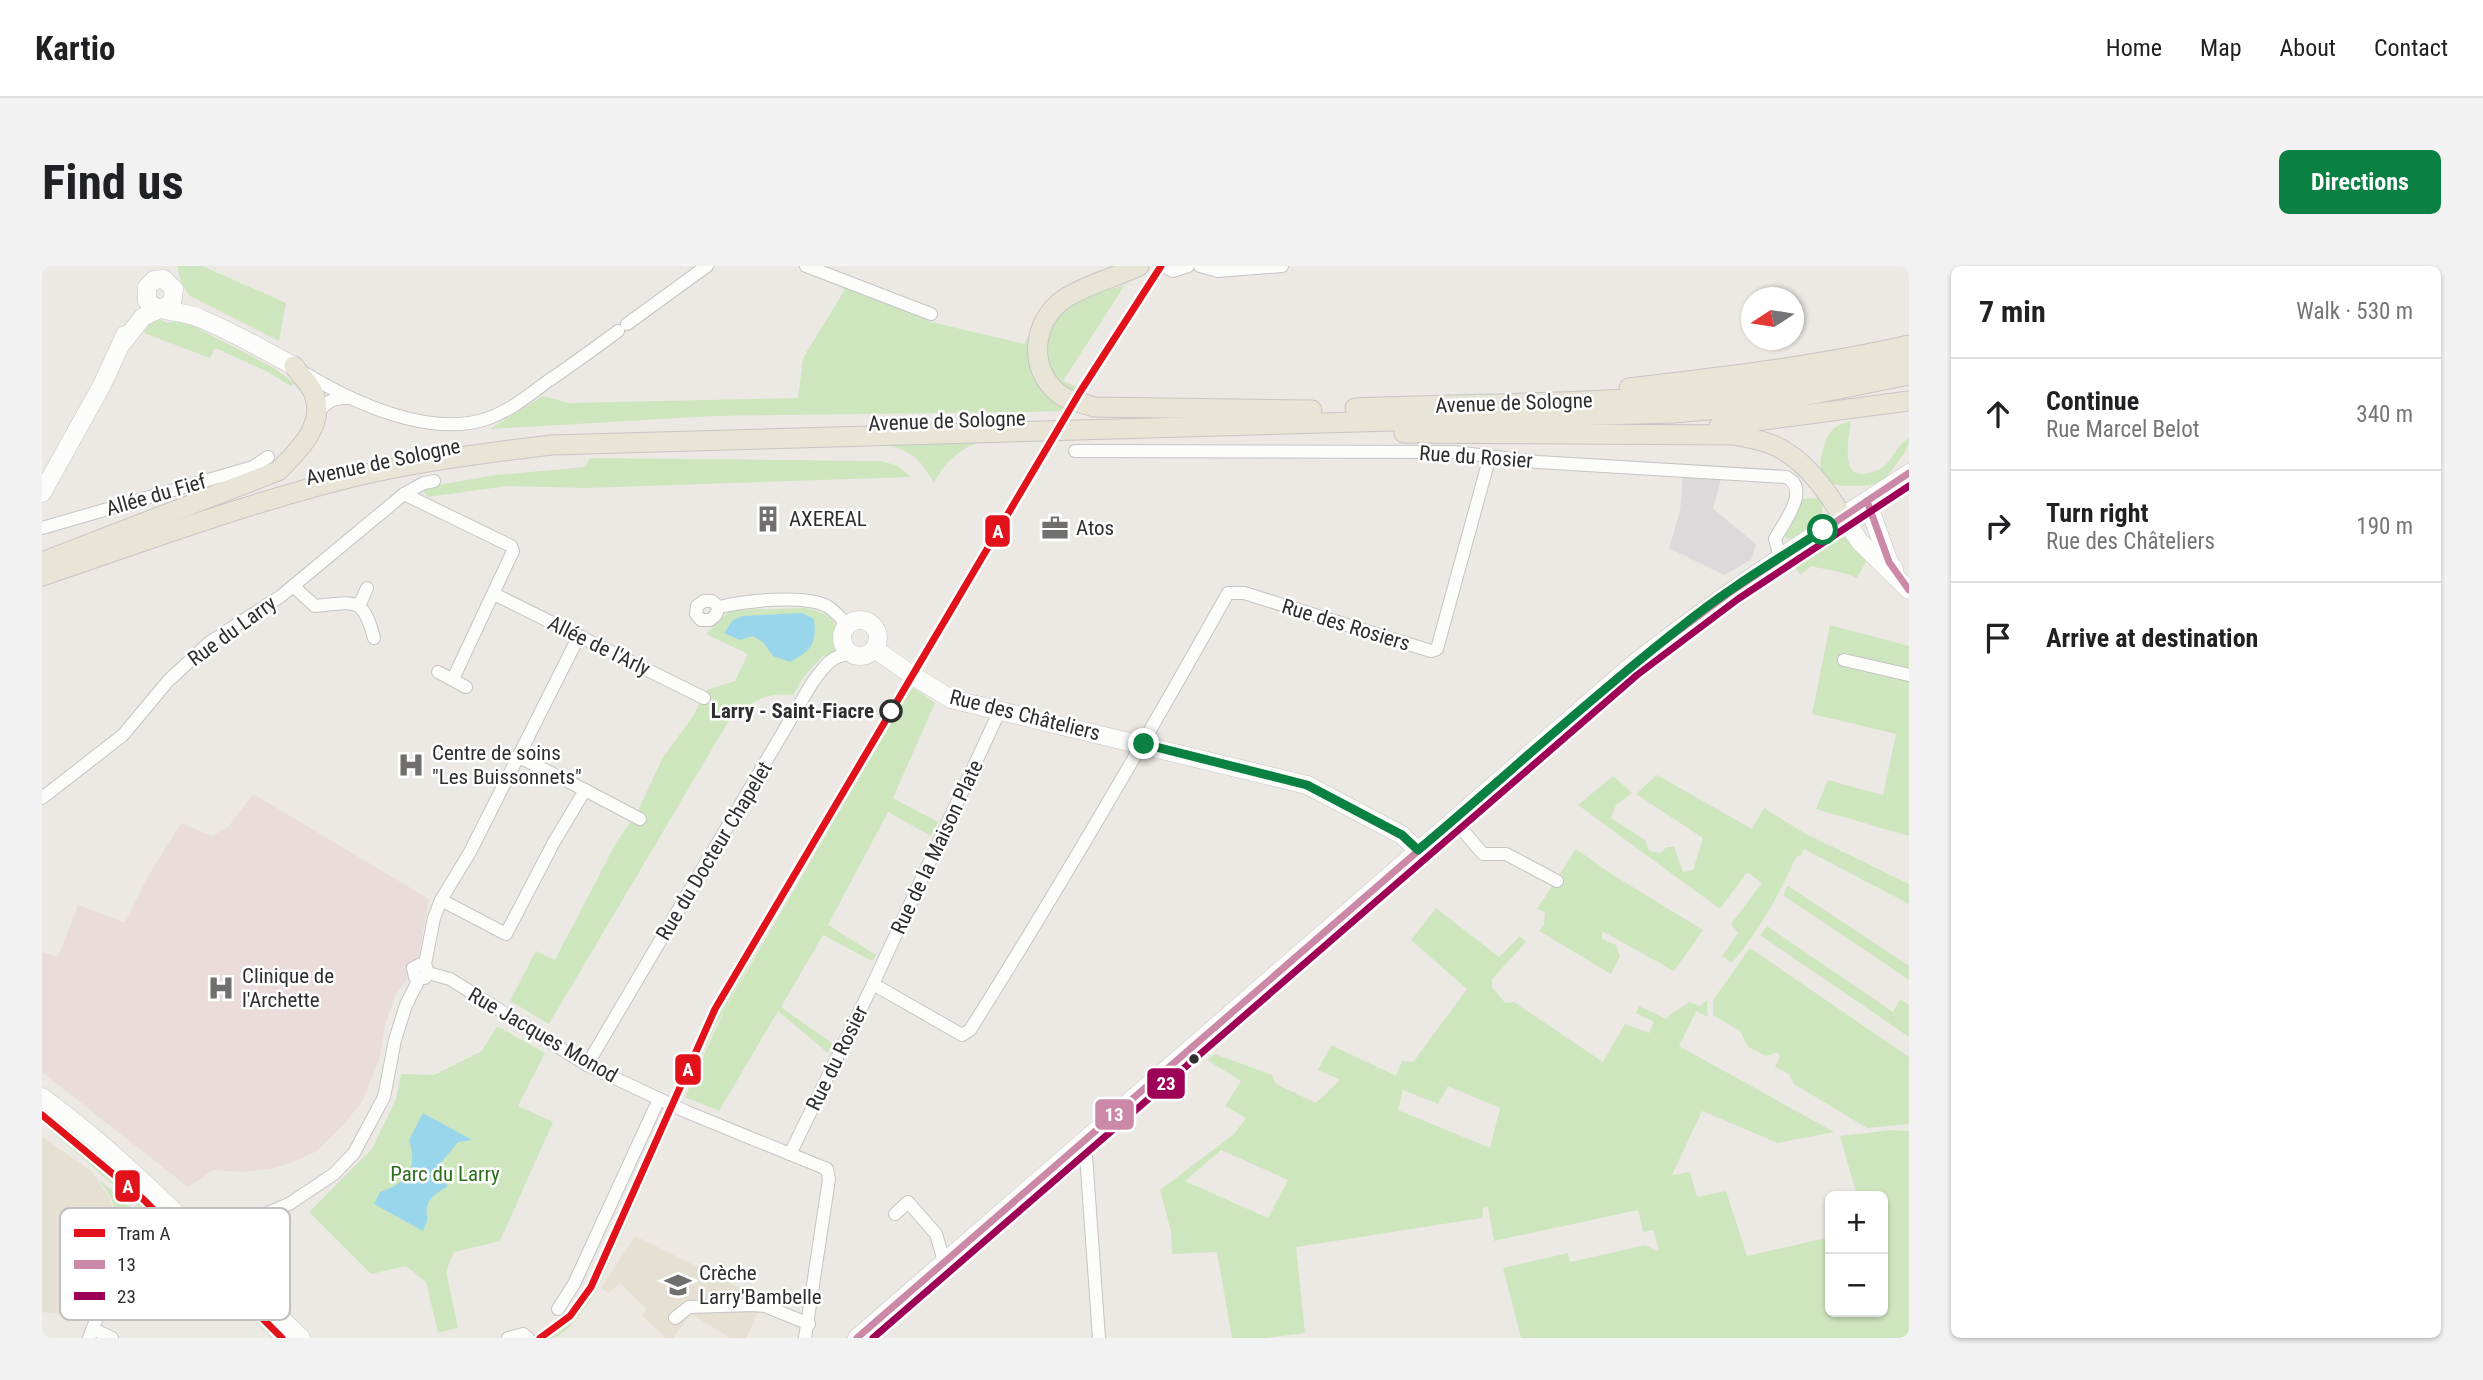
<!DOCTYPE html>
<html lang="en">
<head>
<meta charset="utf-8">
<style>
  :root { --surface:#fff; --page:#f2f2f2; --text:#202124; --muted:#757577; --line:#e0e0e0; --accent:#0b8043 }
  body { margin:0; font-family:"Roboto Condensed",sans-serif; background:var(--page); color:var(--text) }
  .controls { position:absolute; right:21px; bottom:21px; display:grid; overflow:hidden; border-radius:10px; box-shadow:0 2px 5px #0004 }
  .controls button { width:63px; height:63px; display:grid; place-items:center; padding:0; border:0; border-bottom:2px solid var(--line); background:var(--surface); color:var(--text); font:35px sans-serif }
  .compass { position:absolute; left:1699px; top:21px; width:63px; height:63px; border-radius:50%; background:var(--surface); box-shadow:0 2px 5px #0004; rotate:258deg }
  .stop { position:absolute; width:21px; height:21px; margin:-16px; border:5px solid #0b8043; border-radius:50%; background:#fff }
  .stop.end { background:#0b8043; border-color:#fff; box-shadow:0 2px 7px #0008 }
  .list { margin:0; padding:0; list-style:none }
  h2 { display:flex; justify-content:space-between; align-items:center; height:91px; margin:0; padding:0 28px; font-size:30px }
  h2 small { font-size:23px; font-weight:400; color:var(--muted) }
  .list li { display:grid; grid-template-columns:46px 1fr auto; gap:21px; align-items:center; box-sizing:border-box; height:112px; padding:0 28px; border-top:2px solid var(--line) }
  .list b { display:block; font-size:26px; white-space:nowrap }
  .list p { margin:0; font-size:23px; white-space:nowrap; color:var(--muted) }
  .list em { font-size:23px; font-style:normal; color:var(--muted) }
  .icon { flex:none; width:38px; height:38px; fill:none; stroke:currentColor; stroke-width:2; stroke-linecap:round; stroke-linejoin:round }
  .map { position:relative; flex:none; width:1867px; height:1072px; overflow:hidden; border-radius:10px }
  header { display:flex; align-items:center; gap:42px; box-sizing:border-box; height:98px; padding:0 35px; background:var(--surface); border-bottom:2px solid var(--line) }
  header strong { font-size:33px }
  nav { display:flex; gap:38px; margin-inline-start:auto; font-size:24px }
  .intro { display:flex; align-items:center; justify-content:space-between; box-sizing:border-box; height:168px; padding:0 42px }
  h1 { margin:0; font-size:49px }
  .button { padding:18px 32px; border-radius:10px; background:var(--accent); color:#fff; font-size:24px; font-weight:700 }
  main { display:flex; gap:42px; padding:0 42px }
  aside { flex:1; background:var(--surface); border-radius:10px; box-shadow:0 2px 5px #0004 }
  .map>svg:first-child { display:block }
  .industrial { fill:#dcd9db }
  .education { fill:#e6e0d3 }
  .medical { fill:#e9dcdb }
  .green { fill:#cee6be; fill-rule:evenodd }
  .water { fill:#99d6ec }
  .lines { fill:none; stroke-linecap:round; stroke-linejoin:round }
  .street-casing { stroke:#c5c4c5; stroke-width:14 }
  .secondary-casing { stroke:#c5c4c5; stroke-width:19 }
  .primary-casing { stroke:#c6c5c4; stroke-width:21 }
  .street { stroke:#fcfcfb; stroke-width:12 }
  .secondary { stroke:#fcfcfb; stroke-width:18 }
  .primary { stroke:#e8e4d6; stroke-width:19 }
  .tram { stroke:#dfdfe1; stroke-width:2 }
  .bus-1-casing { stroke:#fff; stroke-width:12 }
  .bus-2-casing { stroke:#fff; stroke-width:12 }
  .bus-1 { stroke:#cc88a7; stroke-width:7 }
  .bus-2 { stroke:#9f0057; stroke-width:7 }
  .tram-1-casing { stroke:#fff; stroke-width:12 }
  .tram-1 { stroke:#e2121a; stroke-width:7 }
  .route { stroke:#0b8043; stroke-width:9 }
  .stop-dot { fill:#fff; stroke:#2e2e2e; stroke-width:3.5 }
  .bus-dot { fill:#2e2e2e; stroke:#fff; stroke-width:2.5 }
  .labels { text-anchor:middle; dominant-baseline:central; stroke-width:5; stroke-linejoin:round; paint-order:stroke }
  .street-label { font-size:21px; fill:#2e2e2e; stroke:#fff }
  .poi-label { font-size:21px; fill:#2e2e2e; stroke:#fff; text-anchor:start }
  .stop-label { font-size:21px; font-weight:bold; fill:#2e2e2e; stroke:#fff; text-anchor:end }
  .park-label { font-size:21px; fill:#2c6e1b; stroke:#fff }
  .key { fill:#fff; stroke:#c0c0c0; stroke-width:2 }
  .key-label { font-size:19px; fill:#2e2e2e }
  .line-badge { stroke:#fff; stroke-width:2.5 }
  .badge-label { font-size:19px; text-anchor:middle; font-weight:bold; fill:#fff }
</style>
</head>
<body>
<header>
<strong>Kartio</strong>
<nav><a>Home</a><a>Map</a><a>About</a><a>Contact</a></nav>
</header>
<div class="intro"><h1>Find us</h1><a class="button">Directions</a></div>
<main>
<div class="map">
<svg width="1867" height="1072" viewBox="0 0 1867 1072">
  <rect width="100%" height="100%" fill="#ece8e4"/>
  <polygon class="industrial" points="1680,209 1671,243 1714,278 1709,294 1682,309 1627,282 1638,245 1641,211"/>
  <g class="education">
    <polygon points="0,871 49,905 68,932 76,963 74,984 67,1008 45,1045 35,1050 0,1046"/>
    <polygon points="593,970 722,1034 704,1072 688,1072 649,1048 631,1072 624,1072 600,1049 605,1044 578,1017 567,1027 559,1022"/>
  </g>
  <polygon class="medical" points="211,528 387,633 374,705 364,714 353,730 343,759 338,791 321,834 303,857 275,885 251,896 229,903 200,906 171,904 146,921 0,806 0,686 16,691 36,639 83,657 105,612 139,557 170,570 186,561"/>
  <g class="green">
    <path d="M 136,0 L 160,0 L 244,37 L 237,75 L 148,30 C 141,21 136,12 136,0 Z"/>
    <polygon points="799,19 889,56 982,78 992,61 989,93 1045,145 671,150 448,163 501,130 527,137 756,132 761,92 802,25"/>
    <path d="M 1083,19 L 1021,115 L 1035,121 L 1031,127 C 1014,118 1004,111 1004,91 C 1003,83 1001,71 1004,63 C 1017,34 1056,27 1083,19 Z"/>
    <polygon points="116,52 125,57 140,54 232,102 252,117 249,120 222,104 173,82 168,92 102,67 110,53"/>
    <path d="M 1809,155 C 1807,171 1797,215 1826,207 C 1834,205 1839,204 1845,197 C 1853,188 1856,179 1867,172 C 1867,183 1862,187 1856,196 C 1852,201 1848,208 1842,213 C 1832,220 1822,220 1811,220 C 1785,221 1773,212 1781,184 C 1787,165 1789,161 1809,155 Z"/>
    <path d="M 944,173 C 920,182 903,194 892,217 C 875,189 872,187 840,177 Z"/>
    <polygon points="548,192 839,195 856,200 869,211 544,222 465,220 386,231 379,222 454,209 543,201"/>
    <path d="M 1779,232 C 1785,257 1769,261 1751,273 L 1744,272 L 1741,267 L 1758,233 Z"/>
    <path d="M 1797,269 L 1814,278 L 1825,294 L 1815,312 C 1800,305 1785,304 1769,300 L 1759,309 L 1750,297 L 1744,297 L 1781,273 Z"/>
    <path d="M 763,342 C 776,345 794,349 795,366 C 795,373 794,376 798,384 L 786,391 L 782,389 L 762,410 L 751,429 C 723,426 706,436 686,456 L 507,758 L 468,735 L 494,685 L 513,694 L 575,575 L 595,547 L 620,493 L 651,450 L 664,424 L 693,415 L 706,388 L 664,368 L 688,344 Z"/>
    <polygon points="1788,359 1867,380 1867,570 1774,543 1786,514 1841,529 1854,468 1770,448"/>
    <polygon points="869,420 893,437 851,532 896,556 889,570 846,546 786,659 834,689 830,695 781,669 739,741 791,778 786,787 736,745 677,845 643,831 682,745 801,539 742,638 734,633 803,518 811,522"/>
    <path d="M 1615,509 L 1710,563 L 1722,542 L 1764,568 L 1867,618 L 1867,638 L 1762,583 L 1759,589 L 1754,591 C 1736,631 1718,663 1690,697 L 1680,690 L 1696,667 L 1689,658 L 1720,617 L 1705,606 L 1678,643 L 1536,539 L 1571,510 L 1590,527 L 1574,539 L 1569,552 L 1603,574 L 1607,585 L 1618,587 L 1625,581 L 1632,581 L 1641,606 L 1651,604 L 1661,572 L 1594,528 Z"/>
    <polygon points="1534,583 1571,609 1661,664 1632,705 1560,665 1560,673 1574,679 1578,690 1569,708 1497,665 1502,659 1503,646 1495,643"/>
    <polygon points="1746,620 1867,700 1867,714 1741,629"/>
    <polygon points="733,637 740,641 673,760 641,830 632,826 678,730"/>
    <path d="M 1394,642 L 1457,691 L 1478,670 L 1484,676 L 1450,713 L 1450,721 L 1463,737 L 1472,736 L 1561,796 L 1583,758 L 1607,767 L 1612,756 L 1594,747 L 1597,740 L 1624,753 C 1631,745 1639,743 1647,736 L 1658,740 L 1665,734 L 1666,751 L 1654,745 L 1637,780 L 1792,866 L 1736,877 L 1660,845 L 1630,909 L 1648,906 L 1655,931 L 1684,925 L 1705,990 L 1788,971 L 1788,1046 L 1841,1046 L 1841,930 L 1815,930 L 1798,870 L 1849,864 L 1867,865 L 1867,1072 L 1479,1072 L 1461,1002 L 1526,987 L 1528,996 L 1604,979 L 1614,985 L 1617,984 L 1611,964 L 1601,966 L 1596,944 L 1452,975 L 1446,941 L 1441,942 L 1440,952 L 1254,981 L 1263,1067 L 1225,1072 L 1190,1072 L 1175,986 L 1130,988 L 1129,965 L 1118,924 L 1192,868 L 1204,852 L 1183,840 L 1199,815 L 1165,794 L 1173,788 L 1230,809 L 1234,818 L 1274,837 L 1298,814 L 1276,804 L 1289,779 L 1354,810 L 1360,795 L 1371,796 L 1425,723 L 1369,674 ZM 1406,820 L 1458,842 L 1448,882 L 1356,844 L 1361,824 L 1396,838 ZM 1179,884 L 1246,914 L 1226,952 L 1143,915 Z"/>
    <polygon points="1725,660 1851,746 1858,733 1867,739 1867,771 1718,669"/>
    <polygon points="1708,682 1867,791 1867,858 1825,862 1752,818 1747,808 1733,801 1738,790 1735,786 1724,790 1706,781 1698,765 1671,749 1671,734"/>
    <polygon points="455,760 503,787 476,840 511,856 458,975 412,986 404,1005 416,1062 396,1067 384,1016 364,1000 329,1008 267,946 330,883 354,833 359,808 392,809 440,785"/>
    <polygon points="0,846 118,947 112,954 0,857"/>
    <path d="M 620,853 L 629,857 L 556,1022 C 547,1036 527,1068 511,1072 C 506,1072 499,1072 494,1072 L 524,1050 L 541,1028 Z"/>
    <path d="M 57,913 L 110,961 L 110,973 L 66,1013 C 73,984 84,964 69,932 C 65,925 60,919 57,913 Z"/>
    <polygon points="180,1009 245,1072 230,1072 173,1015"/>
  </g>
  <g class="water">
    <path d="M 760,347 L 772,353 C 775,379 769,384 748,396 L 731,390 L 721,376 L 711,370 L 698,374 L 682,367 L 691,354 L 700,350 Z"/>
    <path d="M 381,847 L 430,874 L 416,876 L 397,899 L 398,912 L 406,920 C 398,925 387,931 385,941 C 383,953 389,949 381,965 L 332,938 L 338,926 C 366,917 376,902 367,874 Z"/>
  </g>
  <g class="lines">
    <g class="street-casing">
      <g id="street">
        <polyline points="764,0 889,48"/>
        <polyline points="1120,0 1131,5 1146,0"/>
        <polyline points="1158,0 1176,5 1240,0"/>
        <polyline points="585,58 665,0"/>
        <path d="M 264,108 C 312,137 390,173 447,152 C 469,144 487,129 506,115 C 530,99 553,82 576,65"/>
        <path d="M 275,148 C 284,136 291,131 308,132"/>
        <path d="M 1033,185 L 1412,186 L 1496,196 L 1744,211 C 1769,223 1742,256 1733,273 L 1738,291"/>
        <polyline points="362,228 469,280 471,285 411,413"/>
        <polyline points="0,262 211,201 226,191"/>
        <path d="M 251,320 L 273,340 C 313,336 321,330 332,372"/>
        <polyline points="452,328 662,432"/>
        <polyline points="317,340 325,322"/>
        <path d="M 677,341 L 674,349 L 668,354 L 659,354 L 654,348 L 655,340 L 662,335 L 670,335 L 677,341 C 704,335 760,328 785,340 C 793,345 799,352 805,359"/>
        <polyline points="1802,394 1867,409"/>
        <polyline points="396,406 424,421"/>
        <polyline points="543,524 598,553"/>
        <polyline points="0,532 81,469 126,415 168,376 239,330 362,228 382,217 392,215"/>
        <polyline points="1412,554 1441,588 1464,588 1515,615"/>
        <polyline points="399,634 464,668 512,576 543,524 475,490"/>
        <polyline points="383,699 379,698 371,702 373,711 383,712 386,707 383,698 392,652 399,634 428,586 537,370"/>
        <polyline points="386,707 408,713 545,799 645,846 748,888"/>
        <path d="M 831,718 L 920,769 L 928,764 C 1018,621 1103,475 1186,327 L 1202,327 L 1389,385 L 1395,383 L 1448,190"/>
        <path d="M 545,799 L 770,417 C 782,401 789,388 811,388"/>
        <polyline points="1043,875 1057,1072"/>
        <polyline points="853,948 866,936 894,968 902,995"/>
        <polyline points="516,1043 532,1018 617,833"/>
        <polyline points="633,1052 647,1041 711,1039 723,1040 767,1058"/>
        <polyline points="51,1063 70,1072"/>
        <polyline points="47,1072 59,1041 74,1020 99,998 136,987 180,955 221,949 247,938 292,908 312,887 342,831 353,774 364,739 377,713"/>
        <polyline points="466,1072 481,1068 486,1072"/>
        <polyline points="763,1072 787,913 785,903 748,888 831,718 958,444"/>
      </g>
    </g>
    <g class="secondary-casing">
      <g id="secondary">
        <path d="M 78,80 L 101,51 L 130,37 L 132,23 L 122,13 L 112,14 L 105,21 L 105,35 C 116,47 142,45 157,52 C 190,65 221,84 252,100"/>
        <polyline points="0,227 60,119 83,69"/>
        <polyline points="1825,235 1847,296 1852,303"/>
        <polyline points="1801,251 1818,276 1867,324"/>
        <circle cx="818" cy="372" r="18"/>
        <polyline points="831,384 837,386 870,409 909,433 1265,519 1360,569 1376,585"/>
        <path d="M 0,831 C 96,901 174,990 259,1072"/>
        <path d="M 815,1072 L 1588,401 C 1677,330 1772,269 1867,207"/>
      </g>
    </g>
    <g class="primary-casing">
      <g id="primary">
        <path d="M 1097,0 C 1074,11 1043,19 1022,33 C 990,55 986,103 1016,127 C 1025,135 1041,137 1052,141 L 1270,144"/>
        <path d="M 1587,122 C 1681,111 1775,100 1867,79"/>
        <path d="M 1313,142 C 1499,135 1686,140 1867,95"/>
        <polyline points="1677,160 1867,135"/>
        <path d="M 1362,167 L 1693,169 C 1705,172 1720,174 1731,179 C 1762,192 1784,224 1801,251"/>
        <path d="M 0,296 L 236,205 C 256,185 284,159 272,128 C 268,118 258,109 252,100"/>
        <path d="M 0,310 C 104,275 208,236 315,210 C 379,195 444,187 509,179 L 1632,147 L 1711,140 L 1867,109"/>
      </g>
    </g>
    <use href="#street" class="street"/>
    <use href="#secondary" class="secondary"/>
    <use href="#primary" class="primary"/>
    <polyline class="tram" points="571,969 585,951"/>
    <g class="bus-1-casing">
      <g id="bus-1">
        <polyline points="1825,235 1847,296 1867,324"/>
        <polyline points="815,1072 1588,401 1690,325 1867,207"/>
      </g>
    </g>
    <g class="bus-2-casing">
      <polyline id="bus-2" points="831,1072 1595,409 1696,333 1867,220"/>
    </g>
    <use href="#bus-1" class="bus-1"/>
    <use href="#bus-2" class="bus-2"/>
    <g class="tram-1-casing">
      <g id="tram-1">
        <polyline points="0,849 101,933 240,1072"/>
        <polyline points="498,1072 528,1050 549,1021 673,743 1038,126 1119,0"/>
      </g>
    </g>
    <use href="#tram-1" class="tram-1"/>
  </g>
  <g class="lines">
    <path class="route" d="M 1102,478 L 1265,519 L 1360,569 L 1376,584 C 1464,510 1549,431 1640,360 C 1684,324 1733,295 1781,264"/>
  </g>
  <defs>
    <g id="building-bare" transform="scale(2.1)"><path d="M-4-6H4V6H1V3H-1V6H-4ZM-2.5-4.3h1.7v1.8h-1.7ZM.8-4.3h1.7v1.8H.8ZM-2.5-1h1.7V.8h-1.7ZM.8-1h1.7V.8H.8Z" fill="#706f6e" stroke="#fff" stroke-width="2.5" paint-order="stroke"/></g>
    <g id="office-bare" transform="scale(2.1)"><path d="M-6-3h4V-5.5h4V-3h4V5H-6ZM-1-4.5V-3h2v-1.5ZM-6 0V1H6V0Z" fill="#706f6e" stroke="#fff" stroke-width="2.5" paint-order="stroke"/></g>
    <g id="hospital-bare" transform="scale(2.1)"><path d="M-5-5h3v3.5h4V-5h3V5h-3V1.5h-4V5h-3Z" fill="#706f6e" stroke="#fff" stroke-width="2.5" paint-order="stroke"/></g>
    <g id="school-bare" transform="scale(2.1)"><path d="M0-5L7-2L0 1L-7-2ZM-4 1L0 2.5L4 1V4Q0 6-4 4Z" fill="#706f6e" stroke="#fff" stroke-width="2.5" paint-order="stroke"/></g>
  </defs>
  <g fill-rule="evenodd">
    <use href="#building-bare" x="726" y="253"/>
    <use href="#office-bare" x="1013" y="262"/>
    <use href="#hospital-bare" x="369" y="499"/>
    <use href="#hospital-bare" x="179" y="722"/>
    <use href="#school-bare" x="636" y="1019"/>
  </g>
  <circle class="stop-dot" cx="849" cy="445" r="10"/>
  <circle class="bus-dot" cx="1152" cy="793" r="6"/>
  <g class="labels">
    <g class="street-label">
      <text transform="translate(1472 137) rotate(-2)">Avenue de Sologne</text>
      <text transform="translate(905 155) rotate(-2)">Avenue de Sologne</text>
      <text transform="translate(1434 191) rotate(4)">Rue du Rosier</text>
      <text transform="translate(341 196) rotate(-12)">Avenue de Sologne</text>
      <text transform="translate(114 229) rotate(-16)">Allée du Fief</text>
      <text transform="translate(1304 359) rotate(17)">Rue des Rosiers</text>
      <text transform="translate(190 365) rotate(-36)">Rue du Larry</text>
      <text transform="translate(557 380) rotate(26)">Allée de l'Arly</text>
      <text transform="translate(983 449) rotate(14)">Rue des Châteliers</text>
      <text transform="translate(895 581) rotate(-65)">Rue de la Maison Plate</text>
      <text transform="translate(672 585) rotate(-59)">Rue du Docteur Chapelet</text>
      <text transform="translate(501 769) rotate(30)">Rue Jacques Monod</text>
      <text transform="translate(795 792) rotate(-64)">Rue du Rosier</text>
    </g>
    <g class="poi-label">
      <text x="747" y="253">AXEREAL</text>
      <text x="1034" y="262">Atos</text>
      <text x="390" y="487">Centre de soins<tspan x="390" dy="24">"Les Buissonnets"</tspan></text>
      <text x="200" y="710">Clinique de<tspan x="200" dy="24">l'Archette</tspan></text>
      <text x="657" y="1007">Crèche<tspan x="657" dy="24">Larry'Bambelle</tspan></text>
    </g>
    <g class="stop-label">
      <text x="832" y="445">Larry - Saint-Fiacre</text>
    </g>
    <g class="park-label">
      <text x="403" y="908">Parc du Larry</text>
    </g>
  </g>
  <rect x="18" y="942" width="230" height="112" rx="10" class="key"/>
  <rect x="32" y="963" width="31" height="8" fill="#e2121a"/>
  <rect x="32" y="994" width="31" height="9" fill="#cc88a7"/>
  <rect x="32" y="1026" width="31" height="8" fill="#9f0057"/>
  <g class="key-label">
    <text x="75" y="974">Tram A</text>
    <text x="75" y="1005">13</text>
    <text x="75" y="1037">23</text>
  </g>
  <g class="line-badge">
    <rect x="942" y="248" width="27" height="34" rx="7" fill="#e2121a"/>
    <rect x="632" y="787" width="28" height="33" rx="7" fill="#e2121a"/>
    <rect x="1104" y="801" width="40" height="33" rx="7" fill="#9f0057"/>
    <rect x="1052" y="832" width="41" height="33" rx="7" fill="#cc88a7"/>
    <rect x="72" y="903" width="27" height="34" rx="7" fill="#e2121a"/>
  </g>
  <g class="badge-label">
    <text x="956" y="272">A</text>
    <text x="646" y="810">A</text>
    <text x="1124" y="824">23</text>
    <text x="1072" y="855">13</text>
    <text x="86" y="927">A</text>
  </g>
</svg>
<div class="controls">
<button>+</button>
<button>−</button>
</div>
<svg class="compass" viewBox="-18 -18 36 36"><path d="M0-13l5 13h-10z" fill="#e53935"/><path d="M0 13l5-13h-10z" fill="#757577"/></svg>
<div class="stop" style="left:1781px;top:264px"></div>
<div class="stop end" style="left:1102px;top:478px"></div>
</div>
<aside>
<h2>7 min<small>Walk · 530 m</small></h2>
<ul class="list">
<li><svg class="icon" aria-label="ahead" viewBox="0 0 24 24"><path d="M12 20V5M6 11l6-6 6 6"/></svg><div><b>Continue</b><p>Rue Marcel Belot</p></div><em>340 m</em></li>
<li><svg class="icon" aria-label="right" viewBox="0 0 24 24"><path d="M7 20v-9h11M14 6l5 5-5 5"/></svg><div><b>Turn right</b><p>Rue des Châteliers</p></div><em>190 m</em></li>
<li><svg class="icon" aria-label="arrive" viewBox="0 0 24 24"><path d="M6 21V4h12l-3 4 3 4H6"/></svg><div><b>Arrive at destination</b></div></li>
</ul>
</aside>
</main>
</body>
</html>
